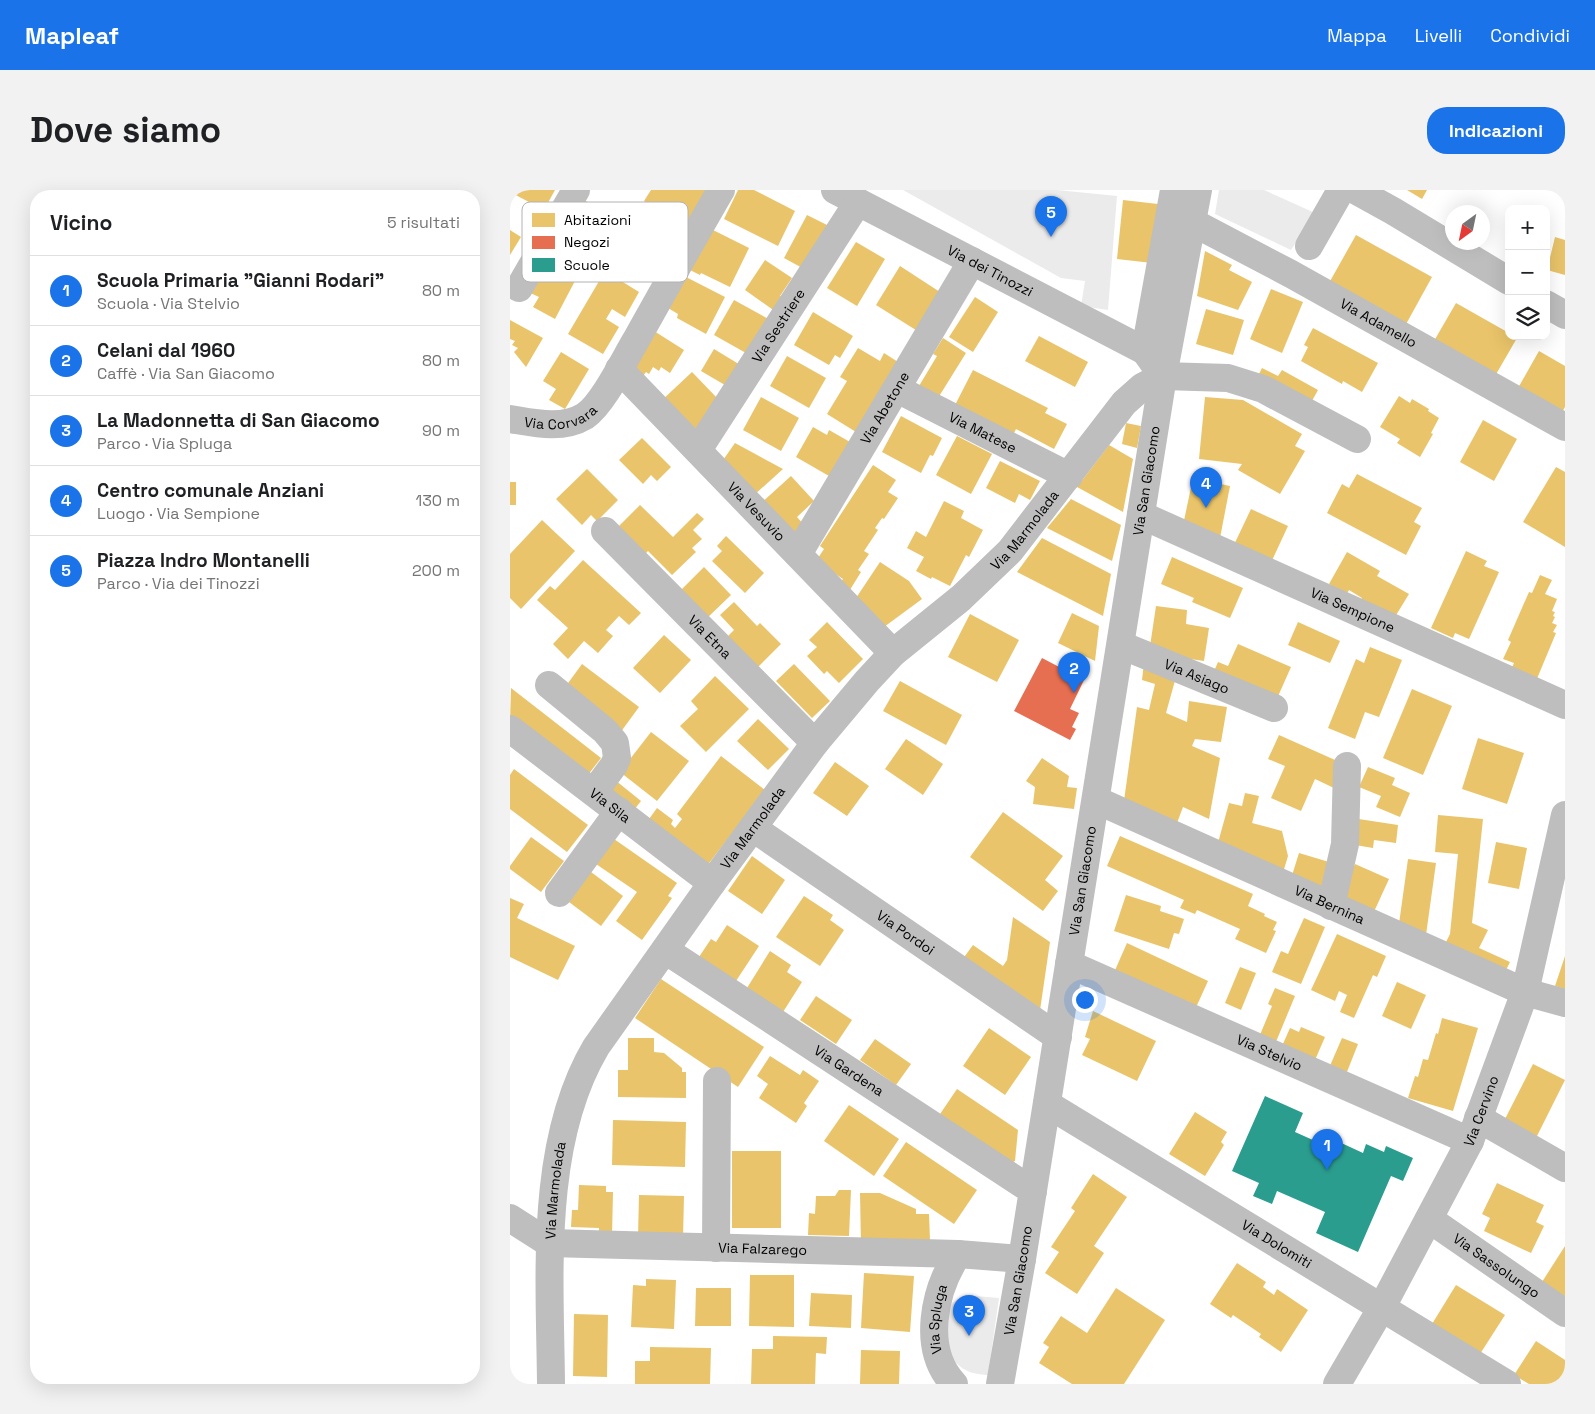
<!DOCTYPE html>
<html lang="it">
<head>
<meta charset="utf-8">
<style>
  :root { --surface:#fff; --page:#f2f2f2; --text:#202124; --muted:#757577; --line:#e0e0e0; --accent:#1a73e8 }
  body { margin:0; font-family:"Space Grotesk",sans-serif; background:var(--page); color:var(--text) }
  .controls { position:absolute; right:15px; top:15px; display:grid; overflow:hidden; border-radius:10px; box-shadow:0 5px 20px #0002 }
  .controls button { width:45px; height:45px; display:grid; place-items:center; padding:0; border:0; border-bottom:1px solid var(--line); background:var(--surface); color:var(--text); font:25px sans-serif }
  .compass { position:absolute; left:935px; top:15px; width:45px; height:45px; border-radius:50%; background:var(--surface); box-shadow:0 5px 20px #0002; rotate:213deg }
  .you { position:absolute; left:574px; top:809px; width:18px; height:18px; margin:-12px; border:4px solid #fff; border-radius:50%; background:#1a73e8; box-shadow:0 0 0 8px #1a73e833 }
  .badge { display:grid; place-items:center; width:32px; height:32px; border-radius:50%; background:var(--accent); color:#fff; font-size:16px; font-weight:700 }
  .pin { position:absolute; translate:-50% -41px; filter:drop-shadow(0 1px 2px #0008) }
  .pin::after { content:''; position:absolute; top:26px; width:18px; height:15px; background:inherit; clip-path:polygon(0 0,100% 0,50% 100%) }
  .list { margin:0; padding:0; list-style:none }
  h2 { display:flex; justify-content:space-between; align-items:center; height:65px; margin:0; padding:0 20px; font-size:21px }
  h2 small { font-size:16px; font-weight:400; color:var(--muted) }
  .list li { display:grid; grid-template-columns:32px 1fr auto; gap:15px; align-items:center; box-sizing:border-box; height:70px; padding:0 20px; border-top:1px solid var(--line) }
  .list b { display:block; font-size:19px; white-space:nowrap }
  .list p { margin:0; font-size:16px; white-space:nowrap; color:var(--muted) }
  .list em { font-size:16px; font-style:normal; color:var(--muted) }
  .icon { flex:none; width:28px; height:28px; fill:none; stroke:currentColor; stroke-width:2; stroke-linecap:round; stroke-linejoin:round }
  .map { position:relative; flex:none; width:1055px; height:1194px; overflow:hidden; border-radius:20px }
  header { display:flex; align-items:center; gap:30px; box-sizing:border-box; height:70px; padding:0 25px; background:var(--accent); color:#fff }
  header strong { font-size:24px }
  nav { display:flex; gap:28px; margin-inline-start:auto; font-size:18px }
  .intro { display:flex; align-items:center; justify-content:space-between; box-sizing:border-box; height:120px; padding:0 30px }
  h1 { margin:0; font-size:35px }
  .button { padding:12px 22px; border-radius:20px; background:var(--accent); color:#fff; font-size:18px; font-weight:700 }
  main { display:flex; gap:30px; padding:0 30px }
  aside { flex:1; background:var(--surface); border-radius:20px; box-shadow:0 5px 20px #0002 }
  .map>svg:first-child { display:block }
  .green { fill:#ebebeb }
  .homes { fill:#e9c46a }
  .shops { fill:#e76f51 }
  .schools { fill:#2a9d8f }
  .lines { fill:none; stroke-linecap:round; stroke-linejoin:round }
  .street { stroke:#bebebe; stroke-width:28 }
  .labels { text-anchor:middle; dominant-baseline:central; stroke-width:5; stroke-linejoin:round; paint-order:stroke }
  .street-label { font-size:14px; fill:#000; stroke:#fff }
  .key { fill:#fff; stroke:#b2b2b2; stroke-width:1 }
  .key-label { font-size:14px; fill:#000 }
</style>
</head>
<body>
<header>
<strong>Mapleaf</strong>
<nav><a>Mappa</a><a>Livelli</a><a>Condividi</a></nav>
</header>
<div class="intro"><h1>Dove siamo</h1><a class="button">Indicazioni</a></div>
<main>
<aside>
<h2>Vicino<small>5 risultati</small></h2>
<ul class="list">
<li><span class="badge">1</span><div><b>Scuola Primaria &quot;Gianni Rodari&quot;</b><p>Scuola · Via Stelvio</p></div><em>80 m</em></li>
<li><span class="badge">2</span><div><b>Celani dal 1960</b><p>Caffè · Via San Giacomo</p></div><em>80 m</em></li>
<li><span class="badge">3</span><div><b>La Madonnetta di San Giacomo</b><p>Parco · Via Spluga</p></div><em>90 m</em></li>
<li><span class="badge">4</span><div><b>Centro comunale Anziani</b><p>Luogo · Via Sempione</p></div><em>130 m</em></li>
<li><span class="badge">5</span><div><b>Piazza Indro Montanelli</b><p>Parco · Via dei Tinozzi</p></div><em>200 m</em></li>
</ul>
</aside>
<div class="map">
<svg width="1055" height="1194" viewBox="0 0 1055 1194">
  <rect width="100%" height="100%" fill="#fff"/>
  <g class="green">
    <polygon points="393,0 547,0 607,6 598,120 571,116 575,91 551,88"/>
    <polygon points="709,0 754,0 805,23 781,60 705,24"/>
    <path d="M 452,1106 L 465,1106 L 489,1108 L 478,1185 C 455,1184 448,1177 435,1159 L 438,1116 Z"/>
  </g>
  <g class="homes">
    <polygon points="0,0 45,0 34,20 0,2"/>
    <polygon points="141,0 196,0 178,30 160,19 157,25 134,11"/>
    <polygon points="228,0 244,0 285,21 268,56 214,29"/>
    <polygon points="897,0 917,0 912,9"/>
    <polygon points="71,8 101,26 78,66 48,49"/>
    <polygon points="613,10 648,14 642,73 607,69"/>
    <polygon points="297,25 319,36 296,80 274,68"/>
    <polygon points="199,38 239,58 220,97 191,83 190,85 178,79"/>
    <polygon points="0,40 11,47 0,65"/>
    <polygon points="846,45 922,87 895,136 819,93"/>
    <polygon points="1045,47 1055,50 1055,85 1037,80"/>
    <polygon points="346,52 375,69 347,116 317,98"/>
    <polygon points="695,61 722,75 719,80 742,92 728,120 687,106"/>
    <polygon points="42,68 58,76 55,80 67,87 45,129 23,117 29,107 16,101 29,78 35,82"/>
    <polygon points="255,70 282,88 270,106 275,109 266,122 235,100"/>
    <polygon points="390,76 433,104 409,142 366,115"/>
    <polygon points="95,81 129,102 115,127 102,119 96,129 109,137 93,164 58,144"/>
    <polygon points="174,86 215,107 196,144 167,128 168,124 158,118"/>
    <polygon points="761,99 793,112 772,163 740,149"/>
    <polygon points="465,107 488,122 463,162 439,147"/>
    <polygon points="224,110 262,131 243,167 204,145"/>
    <polygon points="946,113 999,143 999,146 1007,148 985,186 924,151"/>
    <polygon points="696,119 734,130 723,165 686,154"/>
    <polygon points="303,122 343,146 330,168 325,165 319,175 284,155"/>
    <polygon points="0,130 33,148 16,177 4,162 8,158 2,155 5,151 0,149"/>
    <polygon points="803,138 868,173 852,202 833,191 832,194 791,171 798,157 794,155"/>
    <polygon points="144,141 174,160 160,183 151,177 149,181 143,177 139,184 136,182 133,186 121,179"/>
    <polygon points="529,146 578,172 565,197 515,171"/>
    <polygon points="433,148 456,163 428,208 409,196 427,166 423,164"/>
    <polygon points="348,158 370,171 374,163 388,172 346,242 317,224 337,191 330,187"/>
    <polygon points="204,159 232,176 220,198 191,181"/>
    <polygon points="1029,161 1055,176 1055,217 1051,224 1008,198"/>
    <polygon points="51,162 79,179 55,219 39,210 46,199 33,191"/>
    <polygon points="277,166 316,188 299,218 260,196"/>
    <polygon points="752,178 768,186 772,180 808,200 798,218 746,190"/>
    <polygon points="463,180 538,218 535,223 557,234 544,259 506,239 501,249 443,219"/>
    <polygon points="182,182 209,210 184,251 149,213"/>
    <polygon points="889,206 900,213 902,209 919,219 918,221 929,228 921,243 923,244 910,267 887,253 890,249 870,237"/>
    <polygon points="251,207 289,228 271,261 233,240"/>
    <polygon points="695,207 733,210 792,244 785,256 795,261 770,304 728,280 732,274 689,269"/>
    <polygon points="391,226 432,248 423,266 420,265 411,283 372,262"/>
    <polygon points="973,230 1007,249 984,291 950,272"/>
    <polygon points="616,233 631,236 627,258 612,254"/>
    <polygon points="303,237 317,245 319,240 340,252 319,286 286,267"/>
    <polygon points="447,246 482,264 461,304 426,285"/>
    <polygon points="132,248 161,277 147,291 141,285 133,294 109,270"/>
    <polygon points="225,253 273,279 243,306 211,273"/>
    <polygon points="599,255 623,269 613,322 567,297"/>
    <polygon points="490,271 530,291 520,310 509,304 505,313 476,298"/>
    <polygon points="363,275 386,290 378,302 388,308 374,329 372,328 365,338 368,340 354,361 359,364 348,380 351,382 338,403 328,396 333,389 306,371 314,359 310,356"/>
    <polygon points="1046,277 1055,282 1055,357 1013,332"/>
    <polygon points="77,279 108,310 87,331 81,325 72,335 46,309"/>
    <polygon points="847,284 912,318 904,332 911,336 896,365 817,323 832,294 839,298"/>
    <polygon points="281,286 304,311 287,327 295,336 280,350 248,316"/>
    <polygon points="683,288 720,296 710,348 672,340"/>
    <rect x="0" y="292" width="6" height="23"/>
    <polygon points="561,309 611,335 602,371 537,338"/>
    <polygon points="434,311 454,321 451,328 473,340 459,367 456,365 440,396 422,387 421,389 406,381 414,367 397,358 406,341 416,347"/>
    <polygon points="130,315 163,347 187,323 194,329 183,340 192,349 182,358 186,362 162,385 138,361 130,369 103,342"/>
    <polygon points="741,319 778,336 759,377 722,359"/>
    <polygon points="32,330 65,361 11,419 0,408 0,364"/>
    <polygon points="216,346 254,383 235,403 202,371 212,361 207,356"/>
    <polygon points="532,348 601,384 593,426 507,382"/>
    <polygon points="956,361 977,371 974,376 989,382 959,449 945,443 943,448 921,438"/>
    <polygon points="837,362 870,381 867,386 899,404 880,435 848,416 852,408 839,400 836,405 819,394"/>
    <polygon points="662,367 733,398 720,428 682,412 684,408 651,394"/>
    <polygon points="73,370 131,423 119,435 109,426 96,440 103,446 88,463 74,451 58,469 43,454 58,438 27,410 40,396 45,400"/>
    <polygon points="370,372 399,391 412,409 370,440 346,408"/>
    <polygon points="194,377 221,405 195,430 168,403"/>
    <polygon points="1030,385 1042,390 1035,404 1047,409 1042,421 1045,422 1043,426 1045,427 1042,433 1047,435 1043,442 1046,443 1026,491 1001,480 1004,473 993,469 1001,452 998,450 1019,402 1022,403"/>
    <polygon points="224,412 247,436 250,433 271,454 242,483 212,452 224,440 210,425"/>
    <polygon points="646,416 677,420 676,434 699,438 694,471 639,463"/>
    <polygon points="562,423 589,436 585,471 548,453"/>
    <polygon points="460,424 509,450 487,492 438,467"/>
    <polygon points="317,432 353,469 329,493 317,481 314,484 297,466 307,457 299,450"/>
    <polygon points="788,432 830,451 820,473 778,455"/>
    <polygon points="154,445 181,470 150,503 123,478"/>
    <polygon points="728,454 781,477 765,513 702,486 708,472 718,476"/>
    <polygon points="860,457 892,470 869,527 855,522 845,549 818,538 846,469 854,473"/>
    <polygon points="634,473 666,487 656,523 677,532 679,511 717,517 711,552 685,549 682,556 710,568 699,629 673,617 664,641 613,618 627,517 639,520 645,494 632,490"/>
    <polygon points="72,474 129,517 110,543 53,500"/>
    <polygon points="284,474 320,511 302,528 266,491"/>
    <polygon points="205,486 239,519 196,562 170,536 188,519 181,511"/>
    <polygon points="390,491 452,525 436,555 373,521"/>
    <polygon points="1,498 91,568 74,590 0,533"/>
    <polygon points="902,499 942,516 913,585 873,568"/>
    <polygon points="248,529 279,559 258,580 227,551"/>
    <polygon points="141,542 179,571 147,611 110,582"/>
    <polygon points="769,545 834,574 824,598 805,589 791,621 761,608 775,576 758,569"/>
    <polygon points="968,548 1014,563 997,614 952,599"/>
    <polygon points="396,549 433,574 413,605 375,579"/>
    <polygon points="211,566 255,600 193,681 134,636 147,618 163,630 161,634 165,638 172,629 167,624"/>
    <polygon points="532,568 559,586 557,597 567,598 564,619 523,614 525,597 516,591"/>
    <polygon points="325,572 359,596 337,626 303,603"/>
    <polygon points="858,577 885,588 882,595 900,603 890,627 866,617 871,606 849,597"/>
    <polygon points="4,579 78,635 57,662 0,619 0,585"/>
    <polygon points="100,586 131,611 120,625 89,601"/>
    <polygon points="735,603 749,606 742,633 772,641 778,666 772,686 706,660 719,613 732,616"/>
    <polygon points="493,622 553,666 535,690 548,701 533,721 460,667"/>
    <polygon points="928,625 973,629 962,733 978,740 969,758 1000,772 993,786 933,758 940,744 948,664 925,662"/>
    <polygon points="842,628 888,635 886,653 864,650 863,658 839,654"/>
    <polygon points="610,646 743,704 738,716 755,724 754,726 767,732 763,740 766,741 756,763 725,749 730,739 687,720 685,724 670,718 674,710 597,676"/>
    <polygon points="21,647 54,671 31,702 0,679 0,676"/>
    <polygon points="104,649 167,693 158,706 162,708 132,750 106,731 127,702 86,674"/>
    <polygon points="986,652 1017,658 1009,699 978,693"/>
    <polygon points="789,663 819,672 810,704 779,695"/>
    <polygon points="242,666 275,690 252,724 218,701"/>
    <polygon points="898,669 926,673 915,752 888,741"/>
    <polygon points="845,674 879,689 862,726 829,711"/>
    <polygon points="81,682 113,706 91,736 59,712"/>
    <polygon points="616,705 651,716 650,721 674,729 669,744 664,743 659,759 604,741"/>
    <polygon points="294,706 323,725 320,730 334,740 310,776 266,747"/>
    <polygon points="0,708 14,714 7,728 65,756 48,790 0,767"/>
    <polygon points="503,727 540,752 529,827 452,770 463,755 493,776 497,770"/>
    <polygon points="794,728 815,737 791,794 762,782 771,761 778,764"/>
    <polygon points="217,735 249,756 224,794 187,770 201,749 206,752"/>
    <polygon points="827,744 876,766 867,787 863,785 844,828 830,822 837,805 829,801 825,811 801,800"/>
    <polygon points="617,753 698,791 683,824 602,787"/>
    <polygon points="260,761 281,775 277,782 292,792 268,830 232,806"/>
    <polygon points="1055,766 1055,799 1045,796"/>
    <polygon points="730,777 746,783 731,820 715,813"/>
    <polygon points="151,789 254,857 228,897 125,828"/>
    <polygon points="887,792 916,805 901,839 872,826"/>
    <polygon points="765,798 785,806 763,859 747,852 762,816 758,814"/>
    <polygon points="306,806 342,830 326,854 290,830"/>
    <polygon points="583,821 646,851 627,891 572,865 580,849 575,847"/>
    <polygon points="932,828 968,838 943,921 898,908 905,886 908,887 913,869 918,870 926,843 928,844"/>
    <polygon points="791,837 815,847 802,877 769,863 780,838 789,842"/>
    <polygon points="479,838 521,867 495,905 453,876"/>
    <polygon points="118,848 144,848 144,862 154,863 172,878 172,882 176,882 176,908 108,907 108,880 118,880"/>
    <polygon points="832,848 848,854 833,892 816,885"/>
    <polygon points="365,849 401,874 386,895 350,870"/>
    <polygon points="260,866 290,885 293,880 309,891 294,913 297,916 286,933 249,908 258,894 247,886"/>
    <polygon points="1023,874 1055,890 1026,948 994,931"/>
    <polygon points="447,899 508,940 505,971 495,977 426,930"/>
    <polygon points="339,915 389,949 364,986 314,951"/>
    <polygon points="685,922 717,942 711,952 714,955 695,986 659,964"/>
    <polygon points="103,930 176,932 175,977 102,975"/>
    <polygon points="396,952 467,1000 444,1034 373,986"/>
    <rect x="222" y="961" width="49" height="77"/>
    <polygon points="583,984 617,1007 584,1056 594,1063 567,1104 535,1083 549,1062 541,1057 565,1021 561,1018"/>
    <polygon points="987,993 1034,1015 1026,1032 1034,1036 1021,1063 974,1041 980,1028 972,1024"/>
    <polygon points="69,995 96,996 96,1002 103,1002 102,1046 89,1046 89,1038 61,1037 62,1020 68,1020"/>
    <polygon points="329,1000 341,1000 339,1046 298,1045 299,1023 305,1024 306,1006 325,1006"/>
    <polygon points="350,1003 370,1003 406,1019 406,1024 419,1024 420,1050 351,1055"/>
    <polygon points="129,1005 174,1006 173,1048 128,1047"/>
    <polygon points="1055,1056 1055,1108 1032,1092"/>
    <polygon points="727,1073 756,1092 753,1097 764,1105 767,1099 798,1120 771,1162 749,1147 751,1144 723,1125 721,1128 700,1114"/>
    <polygon points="354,1083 404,1086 400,1142 351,1138"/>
    <polygon points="240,1085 284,1085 284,1137 239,1136"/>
    <polygon points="136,1089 166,1090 164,1139 121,1137 123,1095 136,1096"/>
    <polygon points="946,1095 995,1125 970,1164 922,1134"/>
    <polygon points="186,1098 221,1098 221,1136 185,1136"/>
    <polygon points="606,1098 655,1130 614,1194 562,1194 529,1173 539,1157 533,1153 551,1126 577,1143"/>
    <polygon points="301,1103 342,1105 341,1138 299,1136"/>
    <polygon points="64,1124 98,1125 97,1187 63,1186"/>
    <polygon points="263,1146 317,1147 316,1164 306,1163 305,1194 241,1194 242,1159 263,1159"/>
    <polygon points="1026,1151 1055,1170 1055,1194 1019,1194 1004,1185"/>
    <polygon points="140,1157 201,1158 200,1194 125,1194 125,1171 140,1171"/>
    <polygon points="351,1160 390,1161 389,1194 350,1194"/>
  </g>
  <polygon class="shops" points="532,468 574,490 560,519 569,523 562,537 566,539 560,550 504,521"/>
  <polygon class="schools" points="755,906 793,923 785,942 823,959 827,951 853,963 856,954 874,962 876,956 903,968 893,991 881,986 848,1062 806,1043 815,1022 767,1001 762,1014 743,1006 749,993 722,981"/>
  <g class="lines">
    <g class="street">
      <path id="s1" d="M 325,0 L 635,161"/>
      <polyline points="845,0 883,21 999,91"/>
      <path id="s2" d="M 682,32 L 781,84 L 1055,237"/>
      <polyline points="799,56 831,0"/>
      <polyline points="9,98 66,0"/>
      <polyline points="1036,114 1055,125"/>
      <polyline points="645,175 635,161 664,0"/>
      <path id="s3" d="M 109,179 L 383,463"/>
      <path id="s4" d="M 387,199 L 559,286"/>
      <path id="s5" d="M 0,229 C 24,233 52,240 75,226 C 93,214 114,170 126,150 C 154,100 182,50 211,0"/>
      <path id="s6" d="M 188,260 L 348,12"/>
      <path id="s7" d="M 631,325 L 1055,515"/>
      <path id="s8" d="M 95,341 L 305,553"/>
      <path id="s9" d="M 288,364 L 462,71"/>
      <path id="s10" d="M 611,455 L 764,518"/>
      <polyline points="39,495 95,541 105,553 107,568 104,575 84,602"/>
      <path id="s11" d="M 0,539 L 202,693"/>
      <path id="s12" d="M 586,610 L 1015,802 L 1055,813"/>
      <path id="s13" d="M 243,638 L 548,847"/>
      <polyline points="49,703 109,621"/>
      <polyline points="821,716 835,654 837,576"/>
      <path id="s14" d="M 155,760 L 523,1001"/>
      <path id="s15" d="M 559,774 L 960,951"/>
      <path id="s16" d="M 537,914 L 997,1194"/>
      <polyline points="968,928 1055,978"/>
      <path id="s17" d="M 0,1028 L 39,1053 L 448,1064 L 512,1069"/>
      <path id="s18" d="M 919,1029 L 1055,1123"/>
      <polyline points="206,1058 207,891"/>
      <path id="s19" d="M 41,1194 C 40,1086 29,953 86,857 L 202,693 L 305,553 L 357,491 L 383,463 L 451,408 L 500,361 L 614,213 L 632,197 L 653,186 L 718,188 L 753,199 L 847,249"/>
      <path id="s20" d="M 444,1194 C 411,1159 424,1100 448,1064"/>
      <path id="s21" d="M 490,1194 L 512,1069 L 653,186 L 688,0"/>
      <path id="s22" d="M 827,1194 L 872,1117 L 960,951 L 1015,802 L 1055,625"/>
    </g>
  </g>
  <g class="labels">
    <g class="street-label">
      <text stroke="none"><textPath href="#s1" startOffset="175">Via dei Tinozzi</textPath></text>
      <text stroke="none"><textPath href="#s2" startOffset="212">Via Adamello</textPath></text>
      <text stroke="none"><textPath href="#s6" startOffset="148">Via Sestriere</textPath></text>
      <text stroke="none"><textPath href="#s9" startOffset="170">Via Abetone</textPath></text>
      <text stroke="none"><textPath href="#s5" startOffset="52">Via Corvara</textPath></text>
      <text stroke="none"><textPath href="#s4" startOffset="96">Via Matese</textPath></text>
      <text stroke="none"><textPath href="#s21" startOffset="915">Via San Giacomo</textPath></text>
      <text stroke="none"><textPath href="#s3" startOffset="198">Via Vesuvio</textPath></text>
      <text stroke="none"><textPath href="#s19" startOffset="1019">Via Marmolada</textPath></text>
      <text stroke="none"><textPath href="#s7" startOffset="232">Via Sempione</textPath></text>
      <text stroke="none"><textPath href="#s8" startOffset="149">Via Etna</textPath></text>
      <text stroke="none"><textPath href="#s10" startOffset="82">Via Asiago</textPath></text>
      <text stroke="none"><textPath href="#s11" startOffset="126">Via Sila</textPath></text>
      <text stroke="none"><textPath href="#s19" startOffset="614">Via Marmolada</textPath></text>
      <text stroke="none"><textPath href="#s21" startOffset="510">Via San Giacomo</textPath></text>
      <text stroke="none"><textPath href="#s12" startOffset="256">Via Bernina</textPath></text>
      <text stroke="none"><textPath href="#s13" startOffset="185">Via Pordoi</textPath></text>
      <text stroke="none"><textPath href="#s15" startOffset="219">Via Stelvio</textPath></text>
      <text stroke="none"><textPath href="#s14" startOffset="220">Via Gardena</textPath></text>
      <text stroke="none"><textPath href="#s22" startOffset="309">Via Cervino</textPath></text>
      <text stroke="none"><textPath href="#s19" startOffset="194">Via Marmolada</textPath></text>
      <text stroke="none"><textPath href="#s16" startOffset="269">Via Dolomiti</textPath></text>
      <text stroke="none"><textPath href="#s17" startOffset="260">Via Falzarego</textPath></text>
      <text stroke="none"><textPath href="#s18" startOffset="82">Via Sassolungo</textPath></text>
      <text stroke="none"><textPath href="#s21" startOffset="105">Via San Giacomo</textPath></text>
      <text stroke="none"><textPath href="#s20" startOffset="70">Via Spluga</textPath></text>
    </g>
  </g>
  <rect x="12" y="12" width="166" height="80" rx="8" class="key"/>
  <rect x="22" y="23" width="23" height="14" fill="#e9c46a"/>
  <rect x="22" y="46" width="23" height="13" fill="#e76f51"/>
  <rect x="22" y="68" width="23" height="14" fill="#2a9d8f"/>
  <g class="key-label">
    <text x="54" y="35">Abitazioni</text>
    <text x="54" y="57">Negozi</text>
    <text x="54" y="80">Scuole</text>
  </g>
</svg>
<div class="controls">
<button>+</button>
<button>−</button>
<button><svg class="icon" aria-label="layers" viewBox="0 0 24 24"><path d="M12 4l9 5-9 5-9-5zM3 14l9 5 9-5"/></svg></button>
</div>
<svg class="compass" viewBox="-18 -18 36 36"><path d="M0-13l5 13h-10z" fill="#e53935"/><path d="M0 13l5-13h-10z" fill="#757577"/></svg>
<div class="you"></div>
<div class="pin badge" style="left:817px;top:980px">1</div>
<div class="pin badge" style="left:564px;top:503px">2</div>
<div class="pin badge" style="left:459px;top:1146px">3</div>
<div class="pin badge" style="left:696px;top:318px">4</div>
<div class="pin badge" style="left:541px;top:47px">5</div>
</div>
</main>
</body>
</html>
